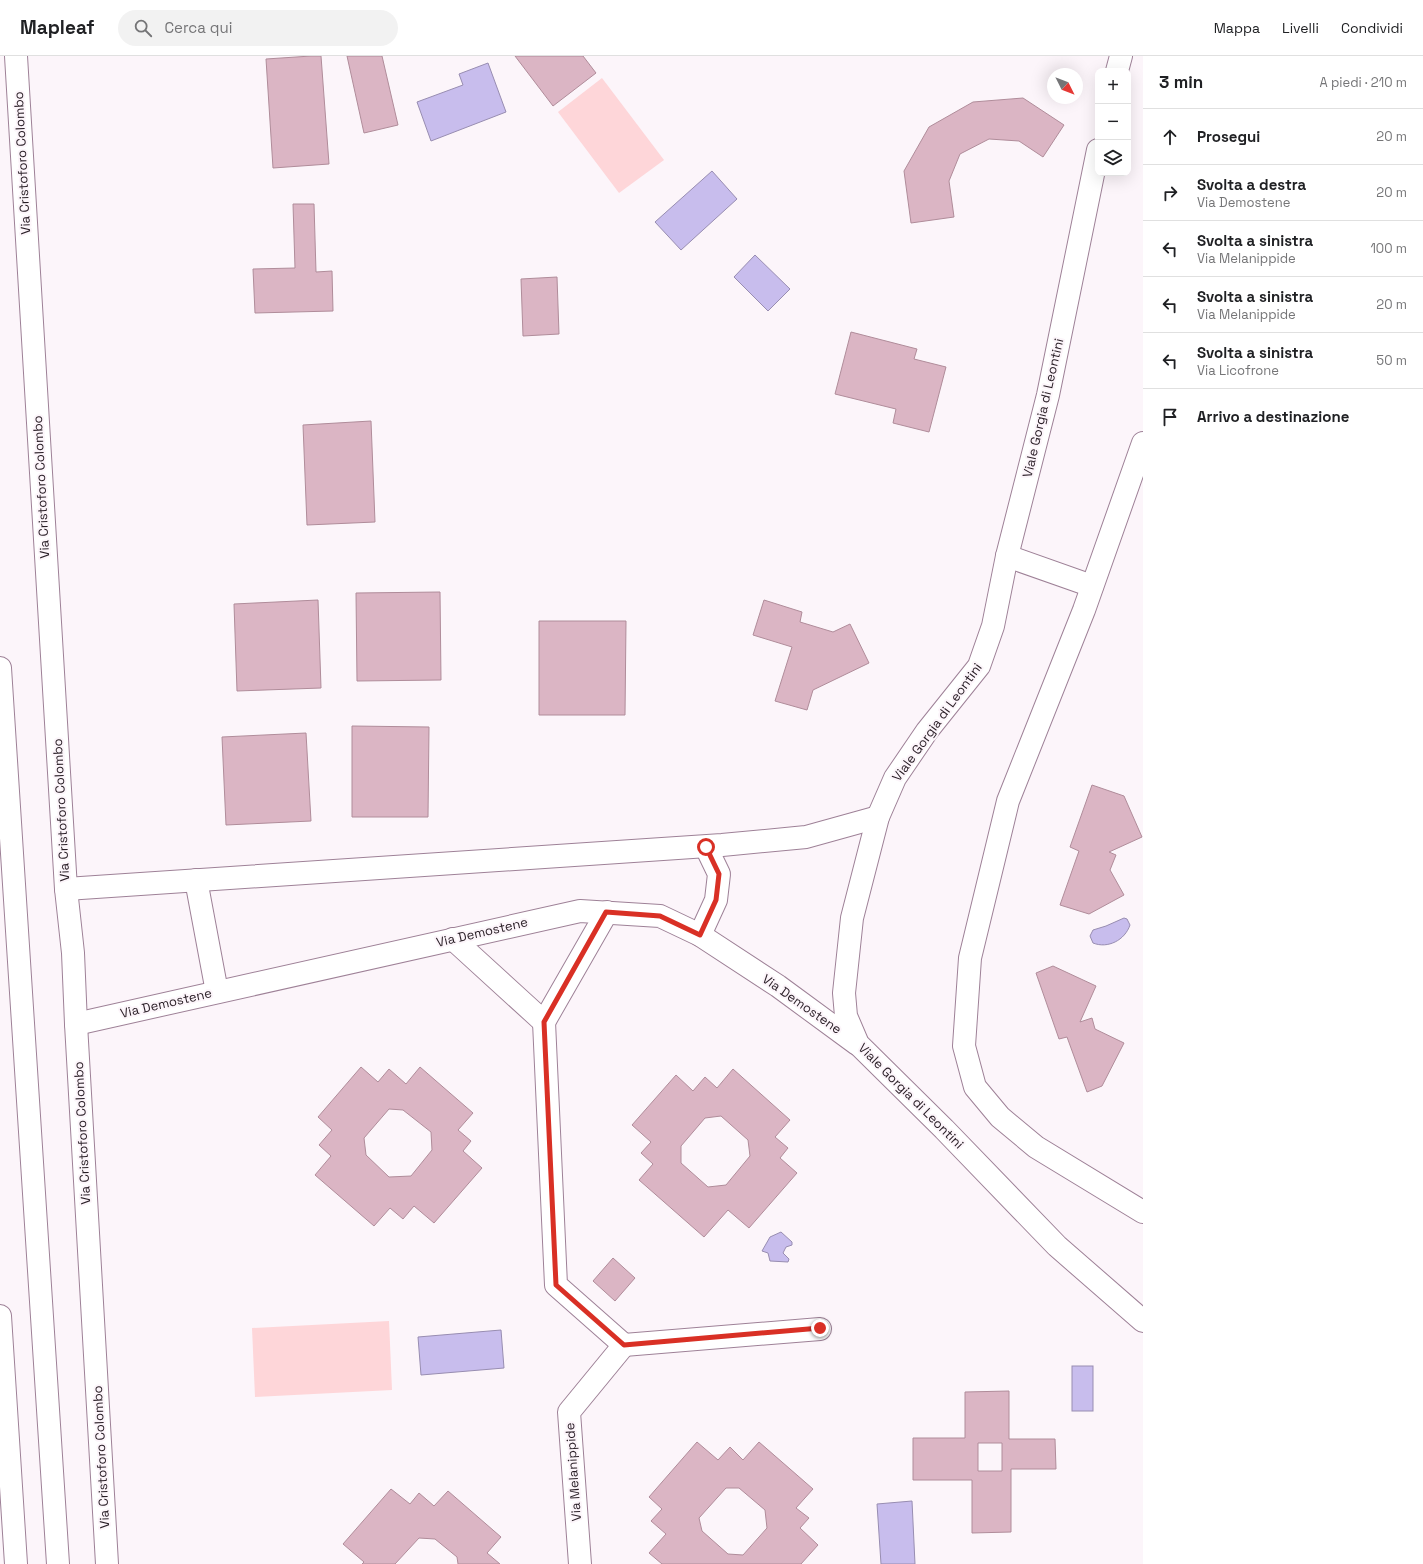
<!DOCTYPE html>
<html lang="it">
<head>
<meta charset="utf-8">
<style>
  :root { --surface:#fff; --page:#f2f2f2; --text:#202124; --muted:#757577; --line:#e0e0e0 }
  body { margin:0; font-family:"Space Grotesk",sans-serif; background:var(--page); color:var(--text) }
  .controls { position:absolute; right:12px; top:12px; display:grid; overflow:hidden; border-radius:8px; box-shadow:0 4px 16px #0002 }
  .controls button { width:36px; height:36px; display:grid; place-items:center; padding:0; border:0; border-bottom:1px solid var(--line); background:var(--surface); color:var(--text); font:20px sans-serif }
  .compass { position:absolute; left:1047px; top:12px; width:36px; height:36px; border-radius:50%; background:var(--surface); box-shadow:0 4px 16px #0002; rotate:132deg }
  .stop { position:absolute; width:12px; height:12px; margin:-9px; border:3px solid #d93025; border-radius:50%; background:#fff }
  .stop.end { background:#d93025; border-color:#fff; box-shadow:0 1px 4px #0008 }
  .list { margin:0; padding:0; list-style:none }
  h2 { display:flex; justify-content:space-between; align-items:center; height:52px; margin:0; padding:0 16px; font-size:17px }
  h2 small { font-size:13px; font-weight:400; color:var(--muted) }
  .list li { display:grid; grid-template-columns:26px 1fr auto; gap:12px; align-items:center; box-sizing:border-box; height:56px; padding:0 16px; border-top:1px solid var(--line) }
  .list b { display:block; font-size:15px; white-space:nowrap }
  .list p { margin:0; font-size:13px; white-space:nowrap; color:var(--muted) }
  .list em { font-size:13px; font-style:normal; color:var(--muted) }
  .icon { flex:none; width:22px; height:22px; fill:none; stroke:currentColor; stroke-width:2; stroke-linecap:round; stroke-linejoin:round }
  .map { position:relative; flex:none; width:1143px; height:1508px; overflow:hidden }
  header { display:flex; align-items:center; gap:24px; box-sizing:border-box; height:56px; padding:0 20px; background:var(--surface); border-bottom:1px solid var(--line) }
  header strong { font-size:19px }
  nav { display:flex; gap:22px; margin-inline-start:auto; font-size:14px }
  .search { width:280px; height:36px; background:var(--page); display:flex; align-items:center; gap:10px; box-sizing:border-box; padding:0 14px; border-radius:22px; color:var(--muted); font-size:15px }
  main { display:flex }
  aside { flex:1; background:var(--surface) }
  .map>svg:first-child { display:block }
  .green { fill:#fed6d9 }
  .water { fill:#c8bded; stroke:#988db1 }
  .building { fill:#dbb5c4; stroke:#b08c9a; fill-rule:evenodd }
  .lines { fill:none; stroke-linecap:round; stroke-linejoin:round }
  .minor-casing { stroke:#9e8197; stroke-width:24 }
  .tertiary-casing { stroke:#9e8197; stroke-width:24 }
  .primary-casing { stroke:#9e8197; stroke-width:24 }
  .minor { stroke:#fff; stroke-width:22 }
  .tertiary { stroke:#fff; stroke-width:22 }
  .primary { stroke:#fff; stroke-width:22 }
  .route { stroke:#d93025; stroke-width:5 }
  .labels { text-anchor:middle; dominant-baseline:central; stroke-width:4; stroke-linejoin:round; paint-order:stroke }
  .street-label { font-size:13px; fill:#271c24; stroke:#fcf5fa }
</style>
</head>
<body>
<header>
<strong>Mapleaf</strong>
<div class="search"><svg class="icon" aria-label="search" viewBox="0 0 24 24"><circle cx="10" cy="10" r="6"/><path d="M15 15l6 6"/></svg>Cerca qui</div>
<nav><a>Mappa</a><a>Livelli</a><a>Condividi</a></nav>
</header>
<main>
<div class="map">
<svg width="1143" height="1508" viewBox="0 0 1143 1508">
  <rect width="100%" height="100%" fill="#fcf5fa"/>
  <g class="green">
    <polygon points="602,22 664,104 619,137 558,56"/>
    <polygon points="389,1265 392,1334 255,1341 252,1272"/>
  </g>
  <g class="water">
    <polygon points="488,7 506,56 431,85 417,46 463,29 459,18"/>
    <polygon points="712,115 737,143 681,194 655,166"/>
    <polygon points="755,199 790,233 768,255 734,221"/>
    <path d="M 1124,862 L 1127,863 L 1130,869 C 1125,884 1108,893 1093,887 L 1090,880 L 1093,874 L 1106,870 Z"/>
    <polygon points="781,1176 792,1186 792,1189 786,1191 783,1197 789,1203 788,1206 770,1205 768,1197 762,1195 770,1181"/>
    <polygon points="501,1274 504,1312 421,1319 418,1281"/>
    <rect x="1072" y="1310" width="21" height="45"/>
    <polygon points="912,1445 915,1508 881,1508 877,1448"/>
  </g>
  <g class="building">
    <polygon points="311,0 321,0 329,108 273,112 266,3"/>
    <polygon points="347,0 382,0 398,69 364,77"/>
    <polygon points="515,0 583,0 596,17 553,50"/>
    <polygon points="1023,42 1064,69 1043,101 1019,85 989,83 960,98 949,125 954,161 911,167 904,115 929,71 973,46"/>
    <polygon points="293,148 314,148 316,216 332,215 333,255 255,257 253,213 295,212"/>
    <polygon points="557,221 559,278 523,280 521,223"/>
    <polygon points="851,276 917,293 914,303 946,311 929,376 893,367 896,353 835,338"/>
    <polygon points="371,365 375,466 307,469 303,369"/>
    <polygon points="440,536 441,624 357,625 356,537"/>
    <polygon points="318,544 321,632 237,635 234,548"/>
    <polygon points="764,544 802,556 800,566 833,576 850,568 869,607 813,634 807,654 775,645 792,591 753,579"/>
    <polygon points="539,565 626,565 625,659 539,659"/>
    <polygon points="352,670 429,671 428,761 352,761"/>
    <polygon points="306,677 311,765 226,769 222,681"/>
    <polygon points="1092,729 1124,740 1142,781 1109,796 1116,799 1110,814 1124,839 1089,858 1060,849 1079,795 1070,791"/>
    <polygon points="1053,910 1096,930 1080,966 1092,962 1095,973 1124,987 1102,1030 1087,1036 1067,981 1059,983 1036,917"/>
    <path d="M 361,1011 L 378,1026 L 389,1013 L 406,1028 L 420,1011 L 473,1057 L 458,1074 L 471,1085 L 463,1095 L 482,1112 L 434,1167 L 414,1150 L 403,1163 L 390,1152 L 374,1170 L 315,1119 L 331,1100 L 319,1089 L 332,1074 L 318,1061 ZM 389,1053 L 403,1054 L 431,1076 L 432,1094 L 411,1120 L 389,1121 L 366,1099 L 364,1082 Z"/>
    <path d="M 733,1013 L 790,1064 L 775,1081 L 788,1092 L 780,1102 L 797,1117 L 749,1172 L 728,1154 L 704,1181 L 639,1124 L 653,1108 L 641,1097 L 651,1086 L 632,1069 L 676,1019 L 693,1035 L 705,1021 L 717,1032 ZM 721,1060 L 748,1084 L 750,1100 L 726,1129 L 708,1131 L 681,1107 L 681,1090 L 705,1062 Z"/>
    <polygon points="613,1202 635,1222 615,1245 593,1225"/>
    <path d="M 1009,1335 L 1009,1383 L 1055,1383 L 1056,1413 L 1011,1413 L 1011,1476 L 972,1477 L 972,1424 L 913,1424 L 913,1382 L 965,1382 L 965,1336 ZM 978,1387 L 1002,1387 L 1002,1415 L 978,1415 Z"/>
    <path d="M 697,1386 L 718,1404 L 730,1391 L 743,1404 L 759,1386 L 813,1433 L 796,1452 L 809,1462 L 800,1472 L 818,1489 L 801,1508 L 662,1508 L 649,1497 L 666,1478 L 651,1465 L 662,1453 L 649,1441 ZM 726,1432 L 739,1432 L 765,1454 L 767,1472 L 743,1499 L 728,1498 L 702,1475 L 699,1462 Z"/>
    <polygon points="391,1433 410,1448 419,1437 434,1450 448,1435 501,1481 487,1497 500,1508 458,1508 457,1501 435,1483 419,1482 395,1508 362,1508 364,1506 343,1488"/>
  </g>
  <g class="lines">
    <g class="minor-casing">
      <g id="minor">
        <polyline points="1117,15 1121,0"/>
        <polyline points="1098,94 1048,339 1007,500 993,570 979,610 927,675 895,722 878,761 852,862 844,937 846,960 858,988 944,1073 1057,1190 1143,1265"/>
        <polyline points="1143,387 1084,554 1008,745 970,902 964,990 975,1031 1000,1061 1036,1091 1143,1156"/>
        <polyline points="1007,500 1092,530"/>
        <polyline points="196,824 217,936"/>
        <polyline points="66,833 722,789 806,781 878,761"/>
        <polyline points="700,879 716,844 719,818 706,791"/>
        <polyline points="453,883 544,966 607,856"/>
        <polyline points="544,966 556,1229 624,1289 569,1356 580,1508"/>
        <polyline points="76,968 580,855 660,860 700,879 778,930 857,988"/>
        <polyline points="624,1289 820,1273"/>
      </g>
    </g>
    <g class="tertiary-casing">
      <polyline id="tertiary" points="16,0 66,833 73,897 76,968 107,1508"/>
    </g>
    <g class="primary-casing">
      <g id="primary">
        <polyline points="0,612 58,1508"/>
        <polyline points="0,1260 16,1508"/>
      </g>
    </g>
    <use href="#minor" class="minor"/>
    <use href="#tertiary" class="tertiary"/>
    <use href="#primary" class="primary"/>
  </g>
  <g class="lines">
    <polyline class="route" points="706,791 719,818 716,844 700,879 660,860 606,856 544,966 556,1229 624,1289 820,1272"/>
  </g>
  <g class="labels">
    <g class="street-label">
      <text transform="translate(22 107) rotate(-93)">Via Cristoforo Colombo</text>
      <text transform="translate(1043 352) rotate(-77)">Viale Gorgia di Leontini</text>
      <text transform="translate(41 431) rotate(-93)">Via Cristoforo Colombo</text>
      <text transform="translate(937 666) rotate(-54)">Viale Gorgia di Leontini</text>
      <text transform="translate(61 754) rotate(-93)">Via Cristoforo Colombo</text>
      <text transform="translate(482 876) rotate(-13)">Via Demostene</text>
      <text transform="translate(166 947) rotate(-13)">Via Demostene</text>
      <text transform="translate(802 948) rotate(35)">Via Demostene</text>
      <text transform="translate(911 1040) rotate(45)">Viale Gorgia di Leontini</text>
      <text transform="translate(82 1077) rotate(-93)">Via Cristoforo Colombo</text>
      <text transform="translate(101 1401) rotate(-93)">Via Cristoforo Colombo</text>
      <text transform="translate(573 1416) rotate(-94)">Via Melanippide</text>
    </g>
  </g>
</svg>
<div class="controls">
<button>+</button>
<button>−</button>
<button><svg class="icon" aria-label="layers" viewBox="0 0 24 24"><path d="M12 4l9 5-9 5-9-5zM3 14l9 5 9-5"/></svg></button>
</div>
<svg class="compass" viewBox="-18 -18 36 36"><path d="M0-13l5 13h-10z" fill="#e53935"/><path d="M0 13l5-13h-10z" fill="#757577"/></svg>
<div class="stop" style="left:706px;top:791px"></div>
<div class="stop end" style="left:820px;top:1272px"></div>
</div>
<aside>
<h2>3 min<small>A piedi · 210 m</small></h2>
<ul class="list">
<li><svg class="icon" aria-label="ahead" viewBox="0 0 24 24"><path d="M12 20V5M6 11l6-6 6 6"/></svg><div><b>Prosegui</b></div><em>20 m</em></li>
<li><svg class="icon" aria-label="right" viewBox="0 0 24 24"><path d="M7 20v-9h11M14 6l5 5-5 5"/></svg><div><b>Svolta a destra</b><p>Via Demostene</p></div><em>20 m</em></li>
<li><svg class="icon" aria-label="left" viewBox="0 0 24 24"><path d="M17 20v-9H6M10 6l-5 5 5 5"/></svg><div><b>Svolta a sinistra</b><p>Via Melanippide</p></div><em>100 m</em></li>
<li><svg class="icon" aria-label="left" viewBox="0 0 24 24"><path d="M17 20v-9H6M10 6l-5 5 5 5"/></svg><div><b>Svolta a sinistra</b><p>Via Melanippide</p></div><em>20 m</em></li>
<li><svg class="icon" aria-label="left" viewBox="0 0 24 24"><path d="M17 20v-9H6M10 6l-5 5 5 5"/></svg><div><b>Svolta a sinistra</b><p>Via Licofrone</p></div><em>50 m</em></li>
<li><svg class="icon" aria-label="arrive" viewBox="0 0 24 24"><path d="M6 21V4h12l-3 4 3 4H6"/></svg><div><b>Arrivo a destinazione</b></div></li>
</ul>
</aside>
</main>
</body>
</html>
